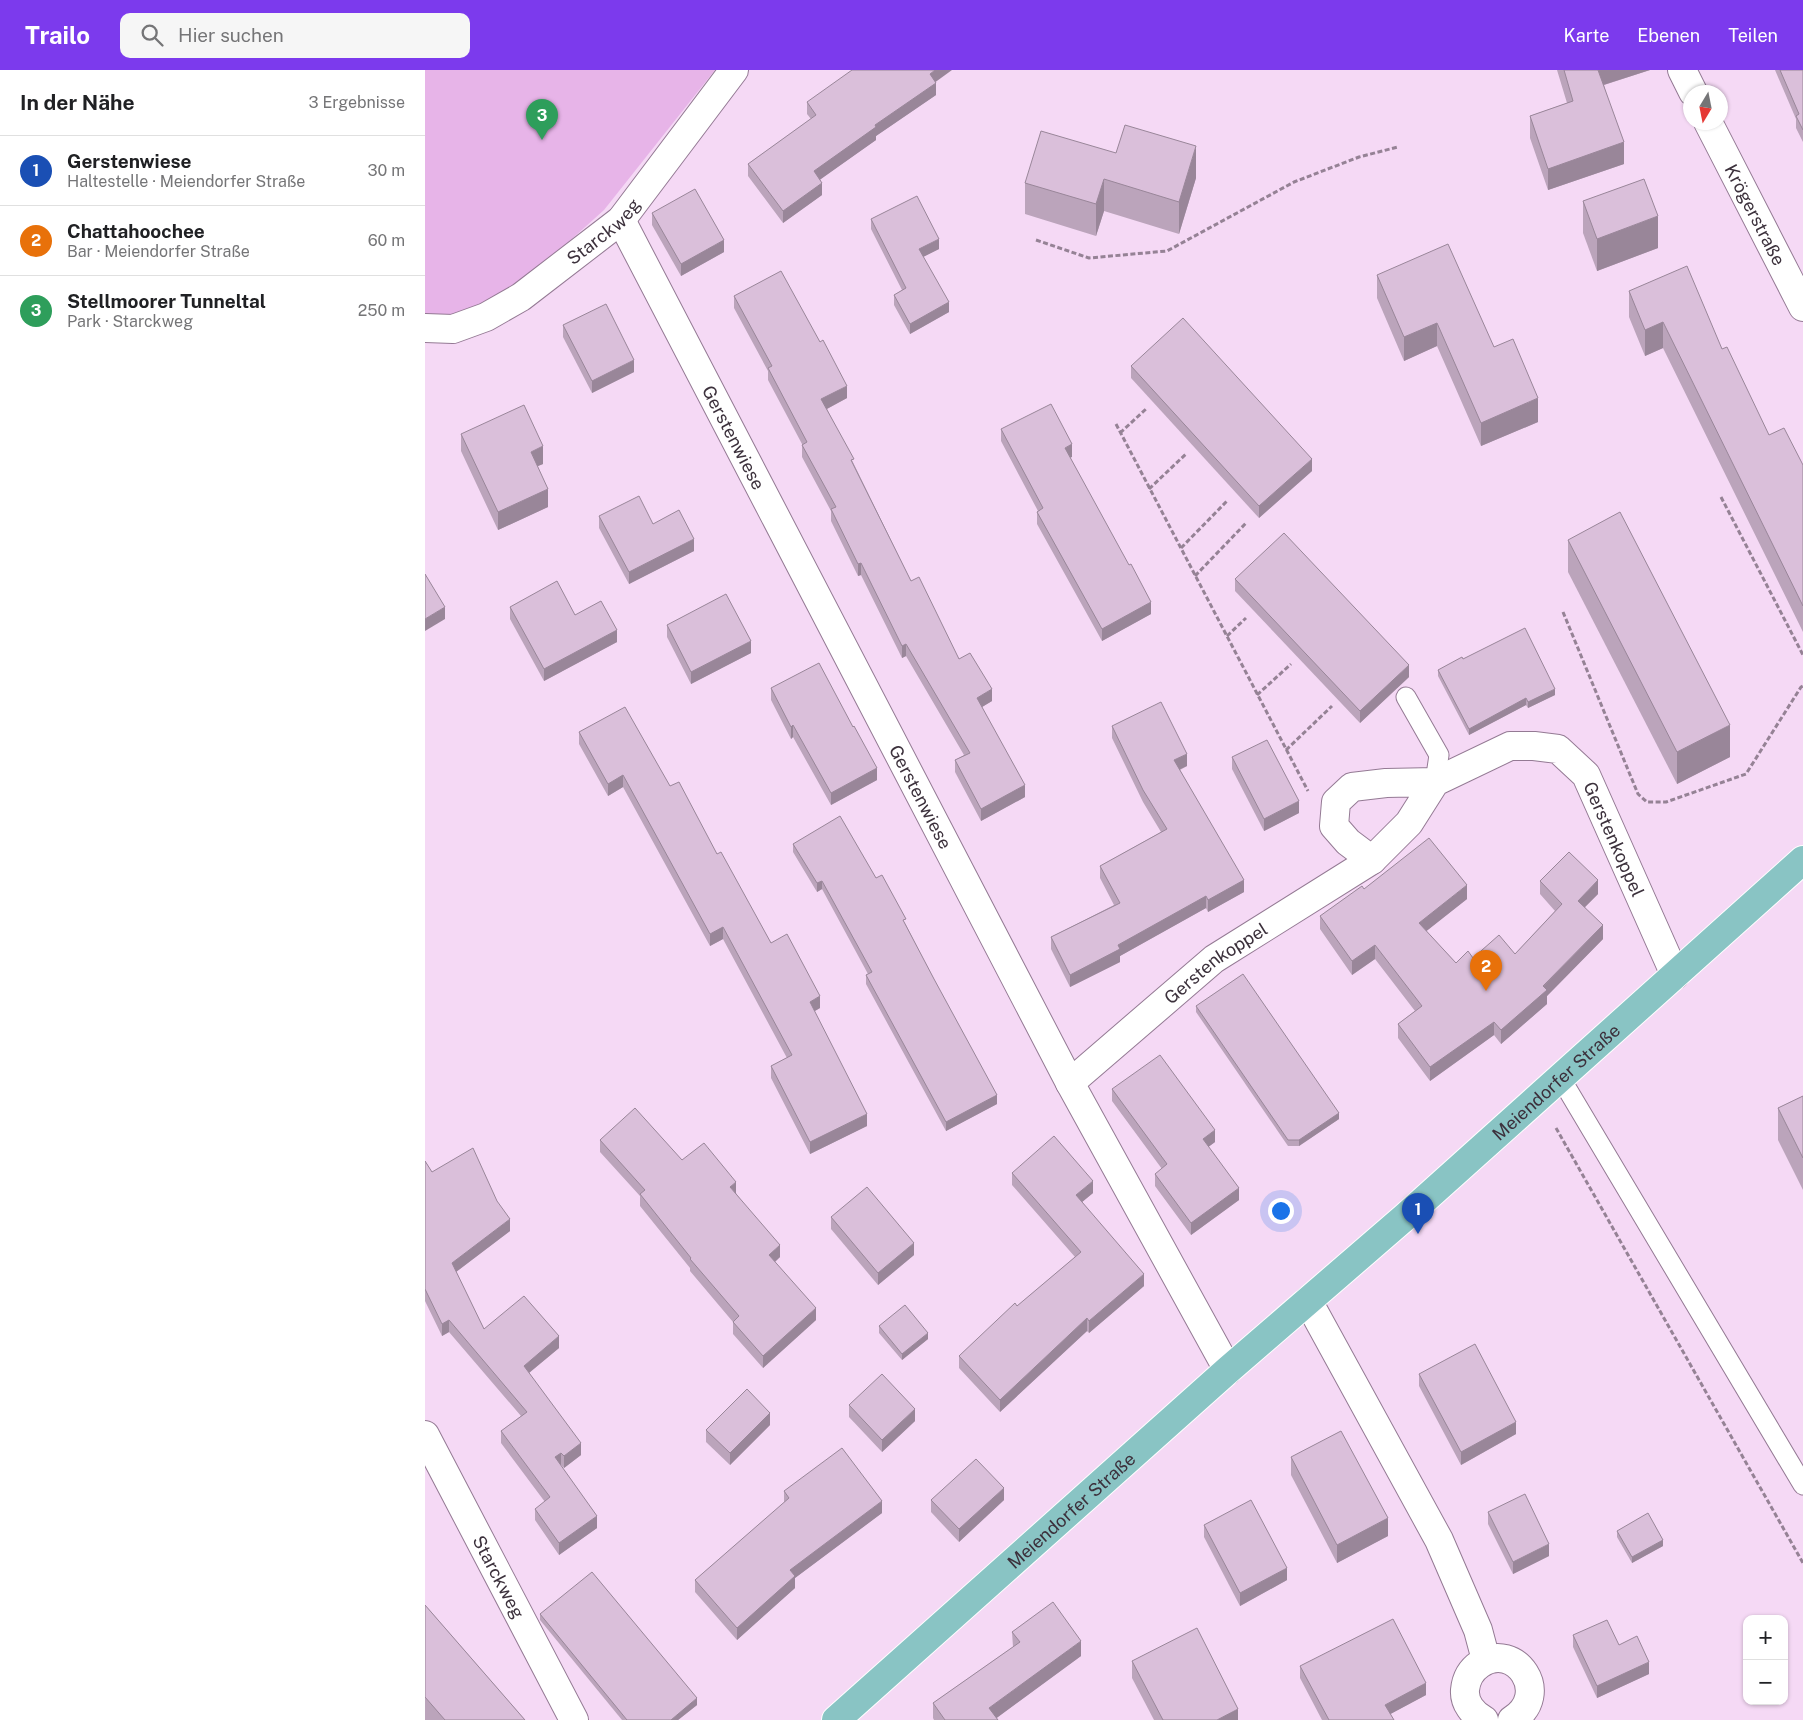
<!DOCTYPE html>
<html lang="de">
<head>
<meta charset="utf-8">
<style>
  :root { --surface:#fff; --page:#f6f6f6; --text:#202124; --muted:#757577; --line:#e0e0e0; --accent:#7c3aed }
  body { margin:0; font-family:"Public Sans",sans-serif; background:var(--page); color:var(--text) }
  .controls { position:absolute; right:15px; bottom:15px; display:grid; overflow:hidden; border-radius:10px; box-shadow:0 1px 4px #0004 }
  .controls button { width:45px; height:45px; display:grid; place-items:center; padding:0; border:0; border-bottom:1px solid var(--line); background:var(--surface); color:var(--text); font:25px sans-serif }
  .compass { position:absolute; left:1258px; top:15px; width:45px; height:45px; border-radius:50%; background:var(--surface); box-shadow:0 1px 4px #0004; rotate:190deg }
  .you { position:absolute; left:855px; top:1140px; width:18px; height:18px; margin:-12px; border:4px solid #fff; border-radius:50%; background:#1a73e8; box-shadow:0 0 0 8px #1a73e833 }
  .badge { display:grid; place-items:center; width:32px; height:32px; border-radius:50%; background:var(--accent); color:#fff; font-size:16px; font-weight:700 }
  .pin { position:absolute; translate:-50% -41px; filter:drop-shadow(0 1px 2px #0008) }
  .pin::after { content:''; position:absolute; top:26px; width:18px; height:15px; background:inherit; clip-path:polygon(0 0,100% 0,50% 100%) }
  .list { margin:0; padding:0; list-style:none }
  h2 { display:flex; justify-content:space-between; align-items:center; height:65px; margin:0; padding:0 20px; font-size:21px }
  h2 small { font-size:16px; font-weight:400; color:var(--muted) }
  .list li { display:grid; grid-template-columns:32px 1fr auto; gap:15px; align-items:center; box-sizing:border-box; height:70px; padding:0 20px; border-top:1px solid var(--line) }
  .list b { display:block; font-size:19px; white-space:nowrap }
  .list p { margin:0; font-size:16px; white-space:nowrap; color:var(--muted) }
  .list em { font-size:16px; font-style:normal; color:var(--muted) }
  .icon { flex:none; width:28px; height:28px; fill:none; stroke:currentColor; stroke-width:2; stroke-linecap:round; stroke-linejoin:round }
  .map { position:relative; flex:none; width:1378px; height:1650px; overflow:hidden }
  header { display:flex; align-items:center; gap:30px; box-sizing:border-box; height:70px; padding:0 25px; background:var(--accent); color:#fff }
  header strong { font-size:24px }
  nav { display:flex; gap:28px; margin-inline-start:auto; font-size:18px }
  .search { width:350px; height:45px; background:var(--page); display:flex; align-items:center; gap:12px; box-sizing:border-box; padding:0 18px; border-radius:10px; color:var(--muted); font-size:19px }
  main { display:flex }
  aside { flex:1; background:var(--surface) }
  .map>svg:first-child { display:block }
  .green { fill:#e7b4e8 }
  .lines { fill:none; stroke-linecap:round; stroke-linejoin:round }
  .lane-casing { stroke:#947a94; stroke-width:21 }
  .street-casing { stroke:#947a94; stroke-width:30 }
  .primary-casing { stroke:#fff; stroke-width:30 }
  .path { stroke:#958295; stroke-width:3; stroke-dasharray:5 2.5; stroke-linecap:butt }
  .lane { stroke:#fff; stroke-width:19 }
  .street { stroke:#fff; stroke-width:28 }
  .primary { stroke:#89c4c4; stroke-width:28 }
  .wall { fill:#bba4bb }
  .shaded-wall { fill:#998699 }
  .building { fill:#dabfda; stroke:#998699 }
  .labels { text-anchor:middle; dominant-baseline:central; stroke-width:5; stroke-linejoin:round; paint-order:stroke }
  .street-label { font-size:18px; fill:#3c313c; stroke:#f5d9f5 }
</style>
</head>
<body>
<header>
<strong>Trailo</strong>
<div class="search"><svg class="icon" aria-label="search" viewBox="0 0 24 24"><circle cx="10" cy="10" r="6"/><path d="M15 15l6 6"/></svg>Hier suchen</div>
<nav><a>Karte</a><a>Ebenen</a><a>Teilen</a></nav>
</header>
<main>
<aside>
<h2>In der Nähe<small>3 Ergebnisse</small></h2>
<ul class="list">
<li><span class="badge" style="background:#1a4fb4">1</span><div><b>Gerstenwiese</b><p>Haltestelle · Meiendorfer Straße</p></div><em>30 m</em></li>
<li><span class="badge" style="background:#e8710a">2</span><div><b>Chattahoochee</b><p>Bar · Meiendorfer Straße</p></div><em>60 m</em></li>
<li><span class="badge" style="background:#2e9e5b">3</span><div><b>Stellmoorer Tunneltal</b><p>Park · Starckweg</p></div><em>250 m</em></li>
</ul>
</aside>
<div class="map">
<svg width="1378" height="1650" viewBox="0 0 1378 1650">
  <rect width="100%" height="100%" fill="#f5d9f5"/>
  <polygon class="green" points="0,0 290,0 179,140 98,213 41,245 0,246"/>
  <g class="lines">
    <g class="lane-casing">
      <g id="lane">
        <polyline points="981,627 1014,685 1010,712"/>
        <polyline points="1135,1007 1378,1415"/>
      </g>
    </g>
    <g class="street-casing">
      <g id="street">
        <polyline points="1257,0 1268,22"/>
        <path id="s1" d="M 1283,52 L 1378,237"/>
        <path id="s2" d="M 196,150 L 645,1013 L 803,1300"/>
        <path id="s3" d="M 0,258 L 28,259 L 61,247 L 96,227 L 196,150 L 309,0"/>
        <path id="s4" d="M 1010,712 L 961,713 L 927,717 L 911,732 L 909,756 L 923,772 L 947,790 L 984,753 L 1010,712 L 1085,676 L 1109,676 L 1133,679 L 1161,705 L 1250,905"/>
        <path id="s5" d="M 645,1013 L 789,889 L 947,790"/>
        <polyline points="883,1231 1014,1470 1053,1560 1061,1590"/>
        <path id="s6" d="M 0,1365 L 149,1650"/>
        <path d="M 1059,1650 C 1048,1644 1039,1633 1040,1620 C 1041,1609 1046,1600 1055,1594 C 1090,1570 1128,1624 1087,1650"/>
      </g>
    </g>
    <g class="primary-casing">
      <g id="primary">
        <path id="s7" d="M 411,1650 L 803,1300 L 980,1147 L 1378,790"/>
      </g>
    </g>
    <g class="path">
      <polyline points="611,170 664,188 742,181 869,112 934,87 973,77"/>
      <polyline points="691,354 883,721"/>
      <polyline points="695,363 721,339"/>
      <polyline points="724,419 762,383"/>
      <polyline points="1296,427 1378,585"/>
      <polyline points="756,478 802,431"/>
      <polyline points="770,506 822,452"/>
      <polyline points="1138,542 1213,724 1222,732 1241,732 1321,704 1376,617 1378,616"/>
      <polyline points="802,566 821,548"/>
      <polyline points="832,625 866,594"/>
      <polyline points="861,680 907,636"/>
      <polyline points="1131,1058 1378,1493"/>
    </g>
    <use href="#lane" class="lane"/>
    <use href="#street" class="street"/>
    <use href="#primary" class="primary"/>
  </g>
  <g class="wall">
    <polygon points="1132,0 1225,0 1179,15 1199,94 1123,120 1105,68 1105,46 1142,33"/>
    <polygon points="1350,0 1378,0 1378,72 1371,58 1371,49"/>
    <polygon points="511,12 511,25 451,66 451,70 395,109 397,125 358,153 323,106 323,94 386,49 382,44 382,32"/>
    <polygon points="691,83 771,108 754,164 679,141 671,166 600,144 600,113"/>
    <polygon points="1158,131 1233,178 1172,201 1158,163"/>
    <polygon points="227,143 299,182 256,206 227,155"/>
    <polygon points="446,149 514,179 498,187 524,242 485,264 469,235 469,225 477,220 446,159"/>
    <polygon points="952,205 1069,277 1113,352 1056,376 1012,276 979,291 952,228"/>
    <polygon points="1204,221 1297,279 1344,365 1378,395 1378,562 1238,278 1220,286 1204,247"/>
    <polygon points="309,226 422,328 402,339 486,511 534,589 567,631 557,637 600,727 556,751 530,702 530,690 539,685 481,586 477,588 436,505 433,506 406,451 406,441 377,387 377,374 343,310 343,301 309,238"/>
    <polygon points="138,255 209,302 167,323 138,267"/>
    <polygon points="706,296 887,401 834,448 706,308"/>
    <polygon points="576,359 647,387 645,387 726,544 677,571 612,454 612,442 613,441 576,371"/>
    <polygon points="36,364 118,394 112,396 123,437 73,460 36,381"/>
    <polygon points="174,446 228,454 269,481 204,514 174,458"/>
    <polygon points="1143,470 1305,687 1252,714 1143,502"/>
    <polygon points="810,509 984,607 935,653 810,521"/>
    <polygon points="85,537 150,545 192,572 119,611 85,549"/>
    <polygon points="242,555 326,583 266,614 242,567"/>
    <polygon points="1038,589 1130,625 1103,638 1101,635 1044,665 1013,606 1013,600"/>
    <polygon points="346,618 452,710 406,735 368,667 366,669 346,630"/>
    <polygon points="687,656 762,696 755,700 819,822 783,842 781,838 695,886 695,892 645,917 626,879 626,867 689,835 675,808 675,796 736,762 718,732 687,668"/>
    <polygon points="154,662 245,716 292,784 346,873 395,938 389,941 442,1056 385,1084 346,1008 346,996 362,988 298,869 285,876 198,717 183,726 154,674"/>
    <polygon points="807,687 874,743 839,761 807,699"/>
    <polygon points="368,774 451,808 481,855 572,1034 521,1061 441,914 441,905 443,904 397,819 392,822 368,782"/>
    <polygon points="1115,811 1173,824 1160,837 1178,869 1122,926 1122,934 1076,974 1069,965 1005,1011 973,968 973,954 990,941 950,889 927,905 895,859 895,846 939,819 1042,829 1001,861 1031,893 1048,888 1090,884 1130,841 1115,824"/>
    <polygon points="771,936 914,1049 874,1076 863,1076 771,942"/>
    <polygon points="687,1019 790,1072 783,1077 814,1130 766,1165 730,1116 730,1104 737,1099 687,1031"/>
    <polygon points="1378,1026 1378,1120 1353,1070 1353,1038"/>
    <polygon points="175,1070 257,1090 311,1123 355,1187 350,1192 391,1250 338,1298 308,1264 308,1252 265,1201 265,1198 215,1136 215,1126 175,1082"/>
    <polygon points="0,1091 7,1102 85,1161 31,1202 59,1259 134,1278 104,1303 156,1385 139,1398 136,1395 135,1395 172,1458 134,1485 110,1450 110,1439 120,1432 76,1373 76,1361 96,1346 24,1262 17,1266 0,1231"/>
    <polygon points="587,1103 668,1123 657,1132 719,1216 664,1263 662,1261 575,1342 534,1298 534,1286 650,1187 587,1115"/>
    <polygon points="406,1147 489,1185 453,1215 406,1159"/>
    <polygon points="454,1256 503,1269 477,1290 454,1263"/>
    <polygon points="994,1304 1091,1364 1036,1395 994,1316"/>
    <polygon points="424,1335 490,1351 457,1382 424,1347"/>
    <polygon points="345,1355 305,1395 281,1372 281,1360"/>
    <polygon points="866,1387 963,1466 912,1493 866,1405"/>
    <polygon points="359,1421 457,1443 370,1508 370,1518 312,1570 270,1522 270,1510 359,1433"/>
    <polygon points="506,1430 579,1430 534,1472 506,1442"/>
    <polygon points="1063,1442 1124,1486 1088,1504 1063,1454"/>
    <polygon points="779,1455 862,1510 815,1536 779,1467"/>
    <polygon points="1192,1461 1238,1476 1207,1493 1192,1467"/>
    <polygon points="0,1535 100,1650 0,1650"/>
    <polygon points="115,1544 272,1635 253,1650 197,1650 115,1550"/>
    <polygon points="587,1562 656,1586 571,1648 573,1650 509,1650 508,1648 508,1633 588,1577"/>
    <polygon points="1148,1565 1194,1575 1224,1604 1172,1628 1148,1577"/>
    <polygon points="707,1591 813,1650 729,1650 707,1608"/>
    <polygon points="875,1596 1001,1625 965,1644 969,1650 897,1650 875,1608"/>
  </g>
  <g class="shaded-wall">
    <polygon points="510,0 527,0 505,16 505,4"/>
    <polygon points="1172,0 1225,0 1172,17"/>
    <polygon points="511,13 511,25 451,66 451,70 389,114 389,101 450,55"/>
    <polygon points="1199,72 1199,94 1123,120 1123,99"/>
    <polygon points="771,76 771,108 754,164 754,132"/>
    <polygon points="679,109 679,141 671,166 671,134"/>
    <polygon points="397,113 397,125 358,153 358,141"/>
    <polygon points="1233,146 1233,178 1172,201 1172,169"/>
    <polygon points="514,169 514,179 494,189 494,179"/>
    <polygon points="299,170 299,182 256,206 256,194"/>
    <polygon points="524,232 524,242 485,264 485,254"/>
    <polygon points="1238,252 1238,278 1220,286 1220,260"/>
    <polygon points="1012,253 1012,276 979,291 979,267"/>
    <polygon points="209,290 209,302 167,323 167,311"/>
    <polygon points="422,316 422,328 396,342 396,329"/>
    <polygon points="1113,328 1113,352 1056,376 1056,353"/>
    <polygon points="647,374 647,387 640,390 640,378"/>
    <polygon points="118,376 118,394 106,399 106,382"/>
    <polygon points="887,389 887,401 834,448 834,436"/>
    <polygon points="123,419 123,437 73,460 73,442"/>
    <polygon points="269,469 269,481 204,514 204,502"/>
    <polygon points="436,493 436,505 433,506 433,494"/>
    <polygon points="726,532 726,544 677,571 677,559"/>
    <polygon points="20,537 20,549 0,561 0,549"/>
    <polygon points="192,560 192,572 119,611 119,599"/>
    <polygon points="326,571 326,583 266,614 266,602"/>
    <polygon points="481,574 481,586 477,588 477,576"/>
    <polygon points="984,595 984,607 935,653 935,641"/>
    <polygon points="567,619 567,631 552,640 552,628"/>
    <polygon points="1130,619 1130,625 1103,638 1103,632"/>
    <polygon points="1101,628 1101,635 1044,665 1044,659"/>
    <polygon points="368,655 368,667 366,669 366,657"/>
    <polygon points="1305,655 1305,687 1252,714 1252,682"/>
    <polygon points="762,684 762,696 749,702 749,690"/>
    <polygon points="452,698 452,710 406,735 406,723"/>
    <polygon points="198,705 198,717 183,726 183,714"/>
    <polygon points="600,715 600,727 556,751 556,739"/>
    <polygon points="874,731 874,743 839,761 839,749"/>
    <polygon points="819,810 819,822 783,842 783,830"/>
    <polygon points="1173,810 1173,824 1153,844 1153,831"/>
    <polygon points="397,811 397,819 392,822 392,813"/>
    <polygon points="1042,815 1042,829 994,867 994,853"/>
    <polygon points="781,826 781,838 695,886 695,892 645,917 645,905 693,875"/>
    <polygon points="1178,855 1178,869 1122,926 1122,934 1076,974 1076,960"/>
    <polygon points="298,857 298,869 285,876 285,864"/>
    <polygon points="950,875 950,889 927,905 927,891"/>
    <polygon points="395,926 395,938 385,944 385,932"/>
    <polygon points="1069,952 1069,965 1005,1011 1005,997"/>
    <polygon points="572,1025 572,1034 521,1061 521,1052"/>
    <polygon points="914,1043 914,1049 874,1076 874,1070"/>
    <polygon points="442,1044 442,1056 385,1084 385,1072"/>
    <polygon points="790,1060 790,1072 778,1081 778,1069"/>
    <polygon points="668,1111 668,1123 651,1137 651,1125"/>
    <polygon points="311,1112 311,1124 305,1117"/>
    <polygon points="814,1118 814,1130 766,1165 766,1153"/>
    <polygon points="85,1149 85,1161 27,1205 27,1193"/>
    <polygon points="489,1173 489,1185 453,1215 453,1203"/>
    <polygon points="355,1175 355,1187 344,1197 344,1185"/>
    <polygon points="719,1204 719,1216 664,1263 664,1251"/>
    <polygon points="391,1238 391,1250 338,1298 338,1286"/>
    <polygon points="662,1248 662,1261 575,1342 575,1330"/>
    <polygon points="24,1250 24,1262 17,1266 17,1254"/>
    <polygon points="503,1263 503,1269 477,1290 477,1284"/>
    <polygon points="134,1266 134,1278 99,1307 99,1296"/>
    <polygon points="490,1339 490,1351 457,1382 457,1370"/>
    <polygon points="345,1343 345,1355 305,1395 305,1383"/>
    <polygon points="1091,1352 1091,1364 1036,1395 1036,1382"/>
    <polygon points="156,1373 156,1385 139,1398 139,1386"/>
    <polygon points="136,1383 136,1395 130,1399 130,1387"/>
    <polygon points="579,1418 579,1430 534,1472 534,1459"/>
    <polygon points="457,1431 457,1443 370,1508 370,1518 312,1570 312,1558 365,1500"/>
    <polygon points="172,1446 172,1458 134,1485 134,1473"/>
    <polygon points="963,1448 963,1466 912,1493 912,1475"/>
    <polygon points="1238,1470 1238,1476 1207,1493 1207,1487"/>
    <polygon points="1124,1474 1124,1486 1088,1504 1088,1492"/>
    <polygon points="862,1498 862,1510 815,1536 815,1523"/>
    <polygon points="656,1571 656,1586 569,1650 564,1638"/>
    <polygon points="1224,1592 1224,1604 1172,1628 1172,1616"/>
    <polygon points="1001,1613 1001,1625 960,1647 960,1635"/>
    <polygon points="272,1628 272,1635 253,1650 246,1650"/>
    <polygon points="813,1639 813,1650 792,1650"/>
  </g>
  <g class="building">
    <polygon points="427,0 510,0 505,4 511,13 450,55 451,57 389,101 397,113 358,141 323,94 391,45 382,32"/>
    <polygon points="1139,0 1173,0 1199,72 1123,99 1105,46 1148,31"/>
    <polygon points="1355,0 1378,0 1378,60 1371,46 1374,44"/>
    <polygon points="700,55 771,76 754,132 679,109 671,134 600,113 616,61 691,83"/>
    <polygon points="1219,109 1233,146 1172,169 1158,131"/>
    <polygon points="270,119 299,170 256,194 227,143"/>
    <polygon points="492,126 514,169 494,179 524,232 485,254 469,225 481,218 446,149"/>
    <polygon points="1023,174 1069,277 1088,269 1113,328 1056,353 1012,253 979,267 952,205"/>
    <polygon points="1262,196 1297,279 1302,277 1344,365 1359,358 1378,395 1378,536 1238,252 1220,260 1204,221"/>
    <polygon points="356,201 395,272 398,270 422,316 396,329 429,389 426,390 486,511 494,507 534,589 545,583 567,619 552,628 600,715 556,739 530,690 545,683 481,574 477,576 436,493 433,494 406,439 411,437 377,375 382,372 343,298 347,296 309,226"/>
    <polygon points="181,234 209,290 167,311 138,255"/>
    <polygon points="758,248 887,389 834,436 706,296"/>
    <polygon points="626,334 647,374 640,378 704,495 706,494 726,532 677,559 612,442 618,438 576,359"/>
    <polygon points="99,335 118,376 106,382 123,419 73,442 36,364"/>
    <polygon points="214,426 228,454 254,440 269,469 204,502 174,446"/>
    <polygon points="1195,442 1305,655 1252,682 1143,470"/>
    <polygon points="859,463 984,595 935,641 810,509"/>
    <polygon points="0,504 20,537 0,549"/>
    <polygon points="132,511 150,545 176,531 192,560 119,599 85,537"/>
    <polygon points="301,524 326,571 266,602 242,555"/>
    <polygon points="1100,558 1130,619 1103,632 1101,628 1044,659 1013,600 1037,587 1038,589"/>
    <polygon points="394,593 428,657 429,656 452,698 406,723 368,655 366,657 346,618"/>
    <polygon points="736,632 762,684 749,690 819,810 783,830 781,826 693,875 695,879 645,905 626,867 695,833 675,796 742,759 718,720 687,656"/>
    <polygon points="200,637 245,716 254,712 292,784 296,782 346,873 362,864 395,926 385,932 442,1044 385,1072 346,996 367,985 298,857 285,864 198,705 183,714 154,662"/>
    <polygon points="842,670 874,731 839,749 807,687"/>
    <polygon points="415,746 451,808 457,805 481,849 478,850 509,909 572,1025 521,1052 441,905 447,902 397,811 392,813 368,774"/>
    <polygon points="1004,768 1042,815 994,853 1031,893 1043,881 1048,888 1074,865 1090,884 1137,834 1115,811 1144,782 1173,810 1153,831 1178,855 1118,916 1122,920 1076,960 1069,952 1005,997 973,954 997,936 950,875 927,891 895,846 937,816 939,819"/>
    <polygon points="818,904 914,1043 874,1070 863,1070 771,936"/>
    <polygon points="735,985 790,1060 778,1069 814,1118 766,1153 730,1104 742,1094 687,1019"/>
    <polygon points="1378,1026 1378,1088 1353,1038"/>
    <polygon points="210,1038 257,1090 279,1073 311,1112 305,1117 355,1175 344,1185 391,1238 338,1286 308,1252 314,1246 265,1189 266,1188 215,1124 220,1120 175,1070"/>
    <polygon points="629,1066 668,1111 651,1125 719,1204 664,1251 662,1248 575,1330 534,1286 590,1233 592,1236 656,1182 587,1103"/>
    <polygon points="48,1078 72,1131 85,1149 27,1193 59,1259 99,1226 134,1266 99,1296 156,1373 139,1386 136,1383 130,1387 172,1446 134,1473 110,1439 125,1427 76,1361 102,1342 24,1250 17,1254 0,1219 0,1091 7,1102"/>
    <polygon points="442,1117 489,1173 453,1203 406,1147"/>
    <polygon points="480,1235 503,1263 477,1284 454,1256"/>
    <polygon points="1050,1274 1091,1352 1036,1382 994,1304"/>
    <polygon points="457,1304 490,1339 457,1370 424,1335"/>
    <polygon points="322,1319 345,1343 305,1383 281,1360"/>
    <polygon points="916,1361 963,1448 912,1475 866,1387"/>
    <polygon points="417,1378 457,1431 365,1500 370,1506 312,1558 270,1510 364,1428 359,1421"/>
    <polygon points="551,1389 579,1418 534,1459 506,1430"/>
    <polygon points="1100,1424 1124,1474 1088,1492 1063,1442"/>
    <polygon points="826,1430 862,1498 815,1523 779,1455"/>
    <polygon points="1223,1443 1238,1470 1207,1487 1192,1461"/>
    <polygon points="167,1502 272,1628 246,1650 202,1650 115,1544"/>
    <polygon points="628,1532 656,1571 564,1638 573,1650 520,1650 508,1633 595,1572 587,1562"/>
    <polygon points="0,1535 100,1650 20,1650 0,1627"/>
    <polygon points="968,1549 1001,1613 960,1635 969,1650 904,1650 875,1596"/>
    <polygon points="1182,1550 1194,1575 1212,1566 1224,1592 1172,1616 1148,1565"/>
    <polygon points="772,1558 813,1639 792,1650 738,1650 707,1591"/>
  </g>
  <g class="labels">
    <g class="street-label">
      <text stroke="none"><textPath href="#s1" startOffset="104">Krögerstraße</textPath></text>
      <text stroke="none"><textPath href="#s3" startOffset="209">Starckweg</textPath></text>
      <text stroke="none"><textPath href="#s2" startOffset="245">Gerstenwiese</textPath></text>
      <text stroke="none"><textPath href="#s2" startOffset="650">Gerstenwiese</textPath></text>
      <text stroke="none"><textPath href="#s4" startOffset="521">Gerstenkoppel</textPath></text>
      <text stroke="none"><textPath href="#s5" startOffset="189">Gerstenkoppel</textPath></text>
      <text stroke="none"><textPath href="#s7" startOffset="962">Meiendorfer Straße</textPath></text>
      <text stroke="none"><textPath href="#s7" startOffset="315">Meiendorfer Straße</textPath></text>
      <text stroke="none"><textPath href="#s6" startOffset="160">Starckweg</textPath></text>
    </g>
  </g>
</svg>
<div class="controls">
<button>+</button>
<button>−</button>
</div>
<svg class="compass" viewBox="-18 -18 36 36"><path d="M0-13l5 13h-10z" fill="#e53935"/><path d="M0 13l5-13h-10z" fill="#757577"/></svg>
<div class="you"></div>
<div class="pin badge" style="left:993px;top:1164px;background:#1a4fb4">1</div>
<div class="pin badge" style="left:1061px;top:921px;background:#e8710a">2</div>
<div class="pin badge" style="left:117px;top:70px;background:#2e9e5b">3</div>
</div>
</main>
</body>
</html>
